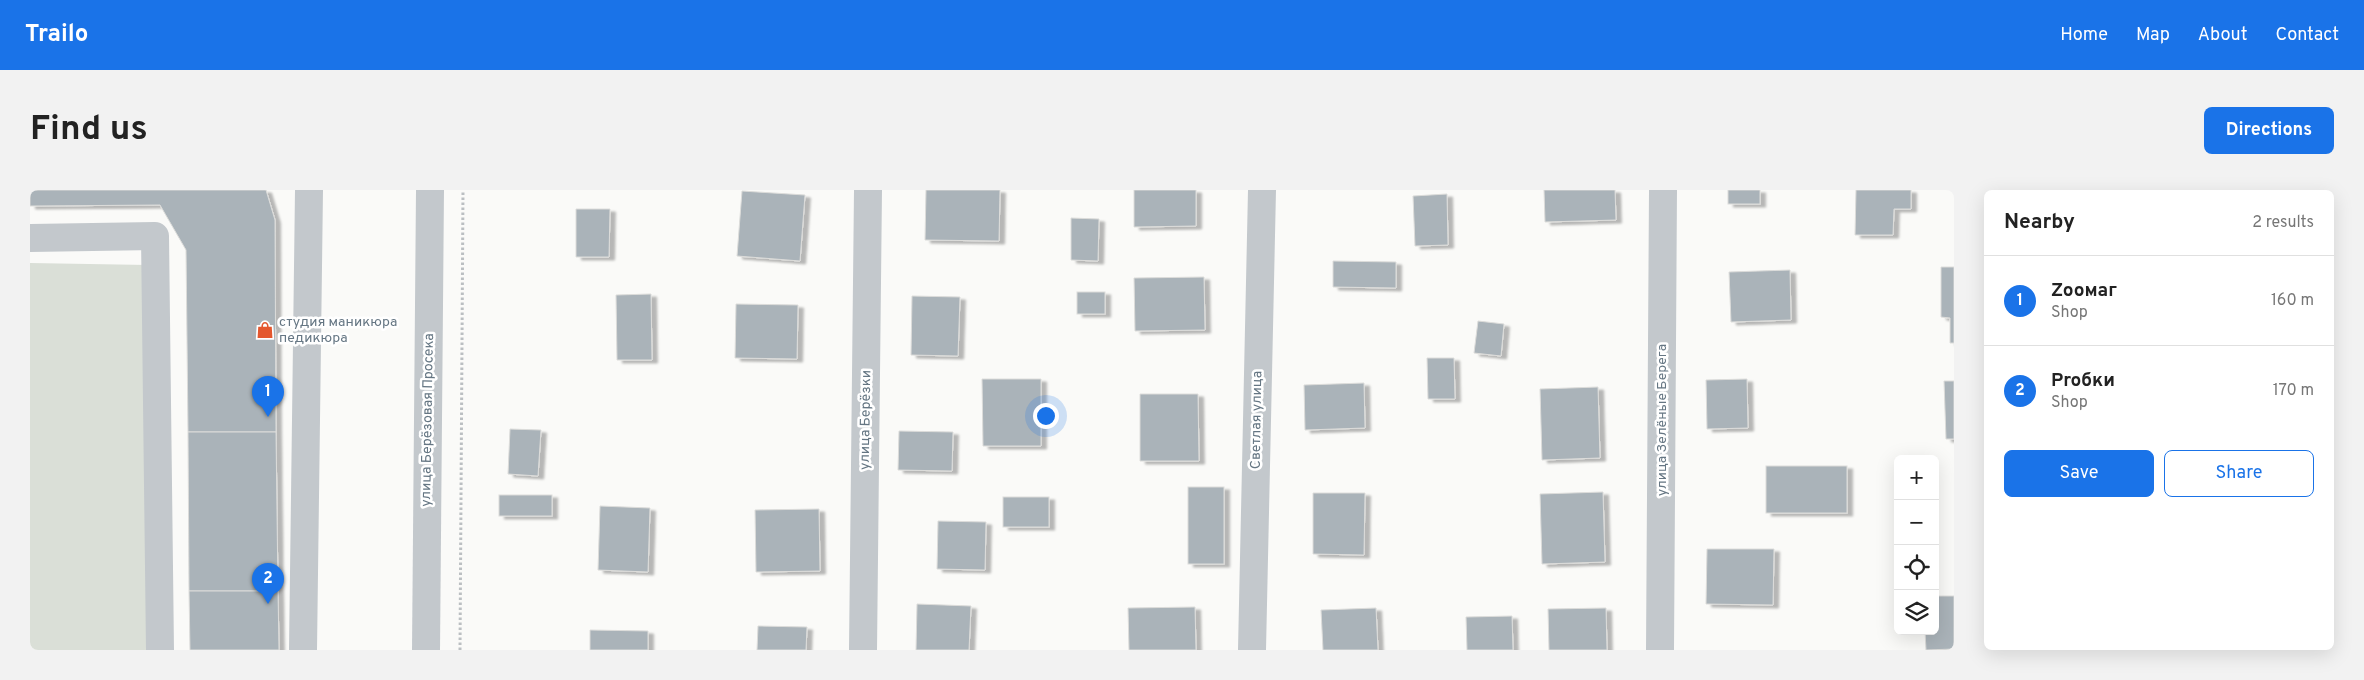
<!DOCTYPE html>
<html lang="en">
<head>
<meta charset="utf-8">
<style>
  :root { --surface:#fff; --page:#f2f2f2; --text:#222; --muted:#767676; --line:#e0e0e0; --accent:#1a73e8 }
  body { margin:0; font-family:Overpass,sans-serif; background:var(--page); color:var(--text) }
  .controls { position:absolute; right:15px; bottom:15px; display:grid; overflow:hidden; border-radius:8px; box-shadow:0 5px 20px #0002 }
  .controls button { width:45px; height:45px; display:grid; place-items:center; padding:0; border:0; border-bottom:1px solid var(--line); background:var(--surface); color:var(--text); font:25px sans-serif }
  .you { position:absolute; left:1015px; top:225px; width:18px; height:18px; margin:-12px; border:4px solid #fff; border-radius:50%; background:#1a73e8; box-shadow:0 0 0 8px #1a73e833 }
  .badge { display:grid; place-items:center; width:32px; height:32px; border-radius:50%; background:var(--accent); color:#fff; font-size:16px; font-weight:700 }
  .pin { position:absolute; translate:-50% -41px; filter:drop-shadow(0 1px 2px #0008) }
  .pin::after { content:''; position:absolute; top:26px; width:18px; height:15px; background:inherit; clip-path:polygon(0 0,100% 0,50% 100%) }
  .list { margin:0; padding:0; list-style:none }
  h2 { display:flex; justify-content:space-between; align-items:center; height:65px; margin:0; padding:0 20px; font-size:21px }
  h2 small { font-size:16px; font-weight:400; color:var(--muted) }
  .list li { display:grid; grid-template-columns:32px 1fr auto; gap:15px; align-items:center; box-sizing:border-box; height:90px; padding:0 20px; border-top:1px solid var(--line) }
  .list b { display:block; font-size:19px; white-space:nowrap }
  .list p { margin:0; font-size:16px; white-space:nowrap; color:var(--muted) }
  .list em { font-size:16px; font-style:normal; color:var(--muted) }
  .actions { display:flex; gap:10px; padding:15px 20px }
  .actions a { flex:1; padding:11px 0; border:1px solid var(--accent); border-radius:8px; text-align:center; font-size:18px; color:var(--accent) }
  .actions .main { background:var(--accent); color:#fff }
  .icon { flex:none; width:28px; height:28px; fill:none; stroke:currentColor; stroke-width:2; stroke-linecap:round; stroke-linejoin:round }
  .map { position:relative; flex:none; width:1924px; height:460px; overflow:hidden; border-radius:8px }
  header { display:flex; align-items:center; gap:30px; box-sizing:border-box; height:70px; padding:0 25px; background:var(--accent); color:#fff }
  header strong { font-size:24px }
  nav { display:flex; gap:28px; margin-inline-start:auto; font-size:18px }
  .intro { display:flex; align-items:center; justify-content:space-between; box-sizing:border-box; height:120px; padding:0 30px }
  h1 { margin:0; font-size:35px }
  .button { padding:12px 22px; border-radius:8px; background:var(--accent); color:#fff; font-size:18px; font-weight:700 }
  main { display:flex; gap:30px; padding:0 30px }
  aside { flex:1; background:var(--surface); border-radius:8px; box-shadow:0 5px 20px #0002 }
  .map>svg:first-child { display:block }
  .green { fill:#dadfd7 }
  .building { fill:#aab3b9; stroke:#dcdcda; filter:url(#shadow) }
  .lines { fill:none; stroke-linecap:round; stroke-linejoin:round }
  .path { stroke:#bbbfc2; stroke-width:3; stroke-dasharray:2.5 2.5; stroke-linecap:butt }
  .minor { stroke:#c3c8cc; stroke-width:28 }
  .labels { text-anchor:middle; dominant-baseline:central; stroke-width:5; stroke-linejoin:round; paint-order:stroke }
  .poi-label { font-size:14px; fill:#657683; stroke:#fff; text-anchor:start }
  .street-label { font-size:14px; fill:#657683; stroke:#fff }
</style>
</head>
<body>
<header>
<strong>Trailo</strong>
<nav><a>Home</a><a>Map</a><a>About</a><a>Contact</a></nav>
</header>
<div class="intro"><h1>Find us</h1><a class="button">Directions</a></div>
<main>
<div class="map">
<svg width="1924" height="460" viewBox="0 0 1924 460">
  <defs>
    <filter id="shadow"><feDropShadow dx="5.5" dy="3" stdDeviation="1" flood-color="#0004"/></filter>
  </defs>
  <rect width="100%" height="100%" fill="#fafaf8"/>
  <polygon class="green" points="0,73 118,75 129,460 0,460"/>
  <g class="building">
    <polygon points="0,0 236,0 245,30 246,242 158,242 156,60 130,15 0,16"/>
    <polygon points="896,0 970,0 969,51 895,50"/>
    <polygon points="1104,0 1166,0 1166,36 1104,37"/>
    <polygon points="1514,0 1585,0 1586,30 1515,32"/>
    <rect x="1698" y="0" width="32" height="14"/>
    <polygon points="1826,0 1881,0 1881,19 1864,19 1863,45 1825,45"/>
    <polygon points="712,1 775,5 770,71 707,66"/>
    <polygon points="1417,4 1418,55 1385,56 1383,6"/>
    <polygon points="546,19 580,19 579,67 546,67"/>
    <polygon points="1041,28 1069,29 1068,71 1041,70"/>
    <polygon points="1303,71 1366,72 1366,98 1303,97"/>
    <polygon points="1911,77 1924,77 1924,153 1920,153 1920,128 1911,127"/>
    <polygon points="1760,80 1761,130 1701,132 1699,82"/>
    <polygon points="1174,87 1175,140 1105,141 1104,88"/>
    <rect x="1047" y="102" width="28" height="22"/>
    <polygon points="621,104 622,170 587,170 586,105"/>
    <polygon points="882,106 930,107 928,166 881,165"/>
    <polygon points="706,114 768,115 767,169 705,168"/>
    <polygon points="1448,131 1474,134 1471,166 1444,163"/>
    <polygon points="1397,168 1424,168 1425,209 1398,209"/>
    <polygon points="952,189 1011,189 1011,256 953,256"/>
    <polygon points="1717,189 1718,238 1677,239 1676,190"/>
    <polygon points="1914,191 1924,191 1924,249 1916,249"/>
    <polygon points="1334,193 1335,238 1275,240 1274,195"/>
    <polygon points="1568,197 1570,268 1512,270 1510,199"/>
    <polygon points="1110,204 1168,204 1169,271 1110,271"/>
    <polygon points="480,239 511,240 508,286 478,284"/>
    <polygon points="869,241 923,242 922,281 868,280"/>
    <polygon points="158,242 246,242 248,401 159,401"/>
    <rect x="1736" y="276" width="81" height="47"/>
    <rect x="1158" y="297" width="36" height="77"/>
    <polygon points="1573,302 1575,372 1512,374 1510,304"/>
    <polygon points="1283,303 1335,303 1334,365 1283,364"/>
    <rect x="469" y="305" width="53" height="21"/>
    <rect x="973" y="307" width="46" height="30"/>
    <polygon points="570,316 620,318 618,382 568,380"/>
    <polygon points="789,319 790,381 726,382 725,320"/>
    <polygon points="908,331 956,332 955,380 907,379"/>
    <polygon points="1677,359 1744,359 1743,415 1676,414"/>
    <polygon points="159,401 248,401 249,460 160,460"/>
    <polygon points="1905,406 1924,406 1924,459 1896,460 1895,441 1905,441"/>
    <polygon points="887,414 941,416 939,460 886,460"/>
    <polygon points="1165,417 1166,460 1099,460 1098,418"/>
    <polygon points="1346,418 1348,460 1293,460 1291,420"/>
    <polygon points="1576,418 1577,460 1519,460 1518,419"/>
    <polygon points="1482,426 1483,460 1437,460 1436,427"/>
    <polygon points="728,436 777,437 776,460 727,460"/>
    <polygon points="560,440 618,441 618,460 560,460"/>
  </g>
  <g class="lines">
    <polyline class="path" points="430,460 433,0"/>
    <g class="minor">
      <polyline points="0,48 125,46 130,460"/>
      <polyline points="273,460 279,0"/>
      <polyline points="396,460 400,0"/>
      <polyline points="833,460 838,0"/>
      <polyline points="1222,460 1232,0"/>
      <polyline points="1630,460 1633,0"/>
    </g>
  </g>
  <defs>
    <g id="shop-bare" transform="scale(1.35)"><path d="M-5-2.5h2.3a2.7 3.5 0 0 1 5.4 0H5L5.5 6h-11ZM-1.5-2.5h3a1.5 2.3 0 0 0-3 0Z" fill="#e4572e" stroke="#fff" stroke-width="2.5" paint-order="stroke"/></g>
  </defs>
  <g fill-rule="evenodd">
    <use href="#shop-bare" x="235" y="140"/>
  </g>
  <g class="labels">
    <g class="poi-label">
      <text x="249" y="132">студия маникюра<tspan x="249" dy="16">педикюра</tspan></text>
    </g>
    <g class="street-label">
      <text transform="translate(398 230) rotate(-89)">улица Берёзовая Просека</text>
      <text transform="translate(836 230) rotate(-89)">улица Берёзки</text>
      <text transform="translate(1227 230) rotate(-89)">Светлая улица</text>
      <text transform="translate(1632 230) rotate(-90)">улица Зелёные Берега</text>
    </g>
  </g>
</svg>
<div class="controls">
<button>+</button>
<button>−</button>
<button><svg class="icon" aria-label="locate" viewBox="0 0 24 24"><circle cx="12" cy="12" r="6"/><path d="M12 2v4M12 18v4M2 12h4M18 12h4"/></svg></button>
<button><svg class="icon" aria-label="layers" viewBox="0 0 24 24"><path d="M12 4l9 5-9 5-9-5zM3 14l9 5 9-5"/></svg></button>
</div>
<div class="you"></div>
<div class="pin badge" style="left:238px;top:227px">1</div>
<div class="pin badge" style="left:238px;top:414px">2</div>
</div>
<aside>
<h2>Nearby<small>2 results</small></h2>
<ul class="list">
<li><span class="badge">1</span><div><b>Zooмаг</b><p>Shop</p></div><em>160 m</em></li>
<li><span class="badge">2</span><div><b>Proбки</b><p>Shop</p></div><em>170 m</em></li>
</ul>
<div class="actions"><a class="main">Save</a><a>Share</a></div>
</aside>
</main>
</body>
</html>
